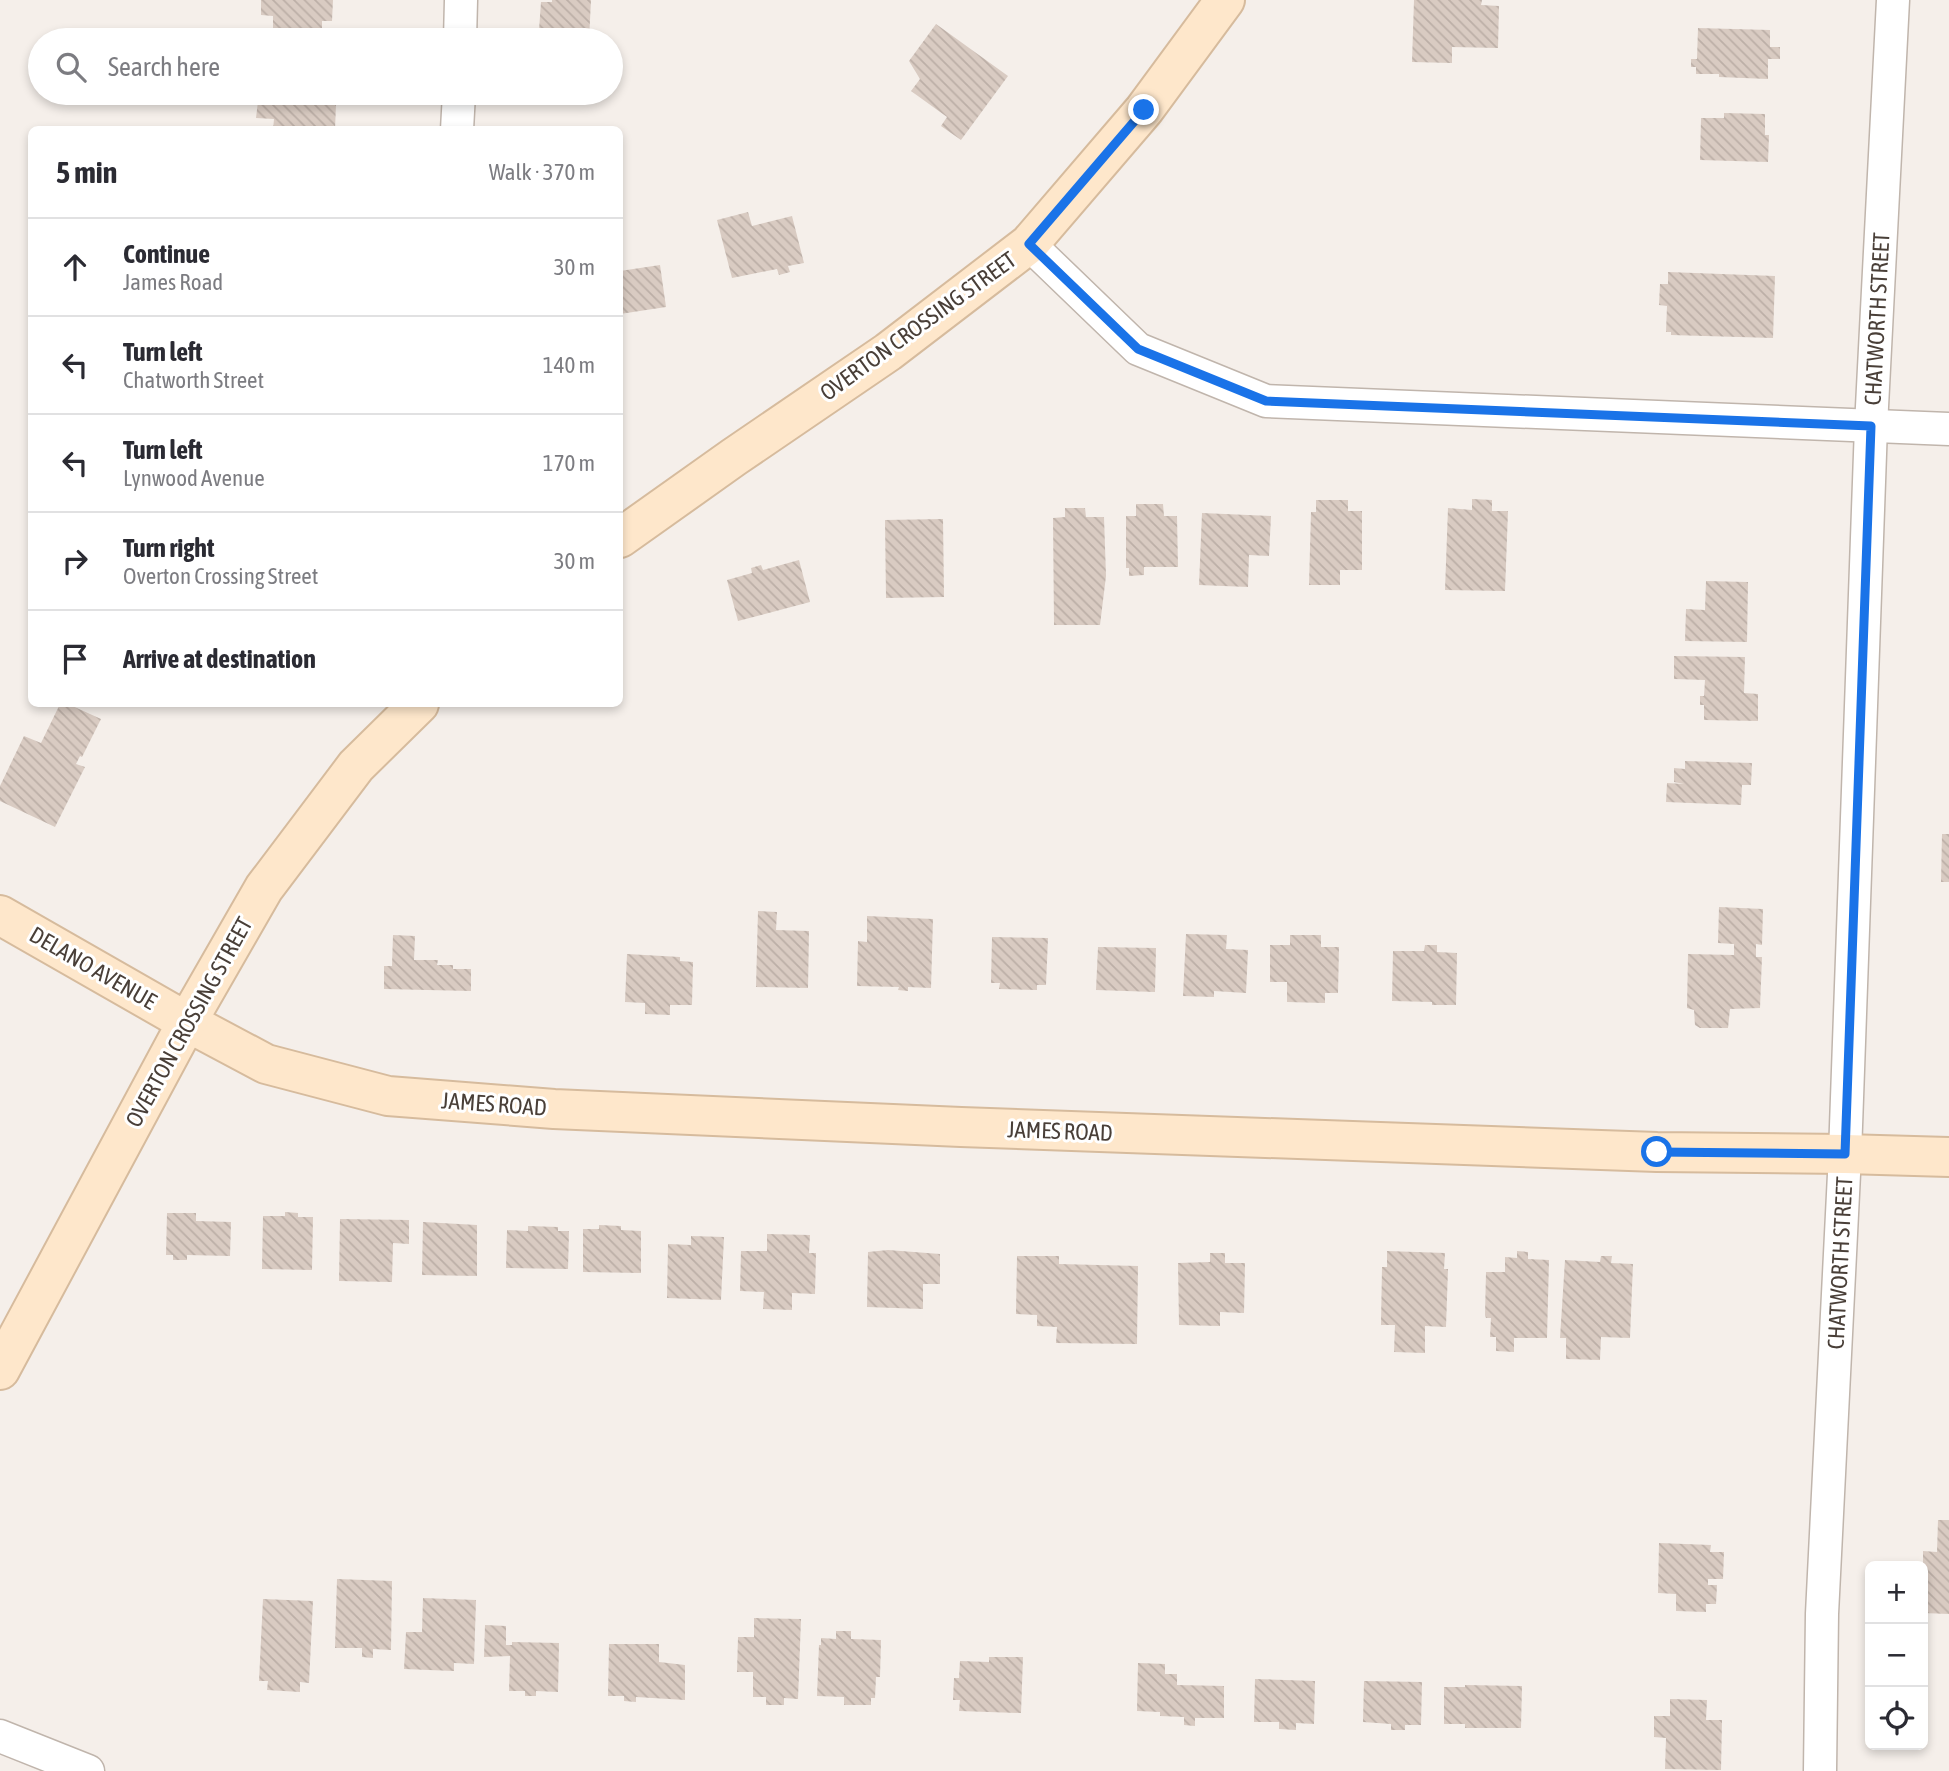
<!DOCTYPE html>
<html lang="en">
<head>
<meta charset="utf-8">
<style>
  :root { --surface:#fff; --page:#f2f2f3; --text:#2b2b33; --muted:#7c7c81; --line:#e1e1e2 }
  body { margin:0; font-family:"Asap Condensed",sans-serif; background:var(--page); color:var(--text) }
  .controls { position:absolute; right:21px; bottom:21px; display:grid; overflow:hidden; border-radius:10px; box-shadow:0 4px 10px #0003 }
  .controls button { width:63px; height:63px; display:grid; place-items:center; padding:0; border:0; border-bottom:2px solid var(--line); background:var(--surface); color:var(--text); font:35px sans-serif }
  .stop { position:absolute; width:21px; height:21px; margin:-16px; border:5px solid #1a73e8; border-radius:50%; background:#fff }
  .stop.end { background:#1a73e8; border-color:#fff; box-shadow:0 2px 7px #0008 }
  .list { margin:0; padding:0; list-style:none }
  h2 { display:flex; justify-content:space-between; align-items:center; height:91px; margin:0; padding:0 28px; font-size:30px }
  h2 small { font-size:23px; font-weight:400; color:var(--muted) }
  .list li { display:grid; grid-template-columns:46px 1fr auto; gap:21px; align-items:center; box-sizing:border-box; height:98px; padding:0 28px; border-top:2px solid var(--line) }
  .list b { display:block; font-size:26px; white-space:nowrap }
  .list p { margin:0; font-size:23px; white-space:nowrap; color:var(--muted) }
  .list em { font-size:23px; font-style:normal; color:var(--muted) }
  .icon { flex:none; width:38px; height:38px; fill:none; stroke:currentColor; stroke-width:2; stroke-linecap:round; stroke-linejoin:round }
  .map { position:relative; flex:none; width:1949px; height:1771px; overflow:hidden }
  .search { position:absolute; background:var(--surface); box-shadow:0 4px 10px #0003; left:28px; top:28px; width:595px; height:77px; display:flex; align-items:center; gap:18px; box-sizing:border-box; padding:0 24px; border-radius:38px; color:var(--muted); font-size:26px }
  .panel { position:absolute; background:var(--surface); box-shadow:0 4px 10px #0003; left:28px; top:126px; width:595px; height:581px; border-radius:10px }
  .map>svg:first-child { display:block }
  .building { fill:url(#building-back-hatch) }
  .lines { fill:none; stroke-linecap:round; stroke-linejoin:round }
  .street-casing { stroke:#c0b5ac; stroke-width:35 }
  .secondary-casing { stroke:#d6bb9d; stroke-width:42 }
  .street { stroke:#fff; stroke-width:32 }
  .secondary { stroke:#fee7cb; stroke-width:38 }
  .route { stroke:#1a73e8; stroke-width:9 }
  .labels { text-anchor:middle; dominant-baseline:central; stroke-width:6; stroke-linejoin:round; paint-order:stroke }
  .street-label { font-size:23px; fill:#493f38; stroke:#fff }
</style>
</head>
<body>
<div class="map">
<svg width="1949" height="1771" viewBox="0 0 1949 1771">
  <defs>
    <pattern id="building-back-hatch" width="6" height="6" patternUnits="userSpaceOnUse" patternTransform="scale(1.75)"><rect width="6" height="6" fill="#d9cbc2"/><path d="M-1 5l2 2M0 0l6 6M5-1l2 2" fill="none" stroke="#bcafa7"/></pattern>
  </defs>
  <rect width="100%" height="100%" fill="#f5efea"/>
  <g class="building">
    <polygon points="261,0 333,0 332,21 322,21 322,34 273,31 273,16 261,15"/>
    <polygon points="552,0 591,0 589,40 536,40 536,30 539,30 541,2 552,2"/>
    <polygon points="1414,0 1482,0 1481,5 1499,6 1498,48 1452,47 1452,63 1412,62"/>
    <polygon points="936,24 1008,76 961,140 941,126 947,117 911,91 920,79 909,61"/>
    <polygon points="1698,28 1770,30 1770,47 1780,47 1780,59 1768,59 1768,79 1719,77 1719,74 1696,74 1696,67 1691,67 1691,59 1697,59"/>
    <polygon points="259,93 318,93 318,99 327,99 327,104 336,104 335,130 273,130 274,119 256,118"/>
    <polygon points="1724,113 1765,114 1765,135 1769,135 1768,162 1700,160 1701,118 1724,118"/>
    <polygon points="748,212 752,226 792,216 804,263 788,266 790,272 779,275 777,269 732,278 717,220"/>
    <polygon points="660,265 666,307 620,314 620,271"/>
    <polygon points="1668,272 1775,276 1773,338 1671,335 1671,332 1666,332 1667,306 1659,305 1660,284 1668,284"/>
    <polygon points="1472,499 1492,500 1492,511 1508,511 1505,591 1445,590 1448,508 1472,510"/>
    <polygon points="1316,500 1348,500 1348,511 1362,511 1362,570 1340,570 1340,585 1309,585 1311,512 1316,512"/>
    <polygon points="1136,504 1163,504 1164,516 1177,516 1178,567 1144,567 1144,575 1129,576 1129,568 1126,568 1126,516 1136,516"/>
    <polygon points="1065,508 1085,508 1086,517 1104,517 1106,576 1100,625 1054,625 1053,518 1065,517"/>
    <polygon points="1202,513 1271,516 1269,556 1249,555 1248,587 1199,585"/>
    <polygon points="943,519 944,597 886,598 885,520"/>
    <polygon points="799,560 810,602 738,621 727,580 752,573 751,568 761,565 763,570"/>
    <polygon points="1706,581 1748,582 1747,642 1685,641 1686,609 1705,610"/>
    <polygon points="1674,656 1745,657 1744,693 1758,694 1758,721 1704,720 1704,705 1700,705 1700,696 1704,696 1705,680 1674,679"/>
    <polygon points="60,704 68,704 101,719 82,757 80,756 76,764 85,767 55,827 0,801 0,786 24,736 41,743"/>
    <polygon points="1685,761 1752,763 1751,785 1742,785 1741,805 1666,802 1667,783 1684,784 1674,782 1674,768 1685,769"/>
    <polygon points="1942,834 1949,834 1949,882 1941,882"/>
    <polygon points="1719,907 1763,909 1762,945 1756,944 1756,957 1762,957 1760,1008 1730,1009 1728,1028 1700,1028 1695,1025 1694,1010 1687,1008 1688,954 1734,955 1734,944 1718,943"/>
    <polygon points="758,911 777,912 776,930 809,931 808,988 756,987"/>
    <polygon points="867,916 933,919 931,988 908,987 908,991 898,990 899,987 857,986 858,941 867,942"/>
    <polygon points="1186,934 1227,935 1226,949 1248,950 1246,993 1214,991 1214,997 1183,996"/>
    <polygon points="393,935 415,936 414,960 438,960 437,965 453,965 453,969 471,969 471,991 384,989 384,966 392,966"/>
    <polygon points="1290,935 1321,935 1321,947 1339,947 1338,993 1325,993 1325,1003 1287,1002 1287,982 1270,982 1270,945 1290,945"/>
    <polygon points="992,937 1048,938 1046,985 1037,985 1037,990 999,989 1000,983 991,983"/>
    <polygon points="1425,945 1437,945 1437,952 1457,953 1456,1005 1432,1005 1432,1002 1392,1001 1393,951 1424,951"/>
    <polygon points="1098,947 1156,948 1155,992 1096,990"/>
    <polygon points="627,954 680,957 680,961 693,962 692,1005 670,1005 670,1015 645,1014 645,1003 625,1002"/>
    <polygon points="285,1212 298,1213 298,1217 313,1217 312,1270 262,1269 263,1216 285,1216"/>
    <polygon points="167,1213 196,1213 196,1221 231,1222 230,1256 187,1255 187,1260 173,1260 173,1255 166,1255"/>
    <polygon points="340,1219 409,1220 409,1244 393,1243 392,1282 339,1281"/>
    <polygon points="423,1222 477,1225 477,1276 422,1275"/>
    <polygon points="599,1225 621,1226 621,1230 641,1231 641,1273 583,1272 583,1229 599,1229"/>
    <polygon points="528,1226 558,1227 558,1231 569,1231 568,1269 506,1268 507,1230 528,1231"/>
    <polygon points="767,1234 810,1235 809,1253 816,1253 815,1294 792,1293 792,1310 763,1309 764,1292 740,1291 741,1251 767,1251"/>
    <polygon points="691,1236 724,1237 721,1300 667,1298 668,1244 691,1245"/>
    <polygon points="888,1250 940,1254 940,1284 923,1284 923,1309 867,1307 868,1252"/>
    <polygon points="1387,1251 1445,1253 1444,1269 1448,1269 1446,1327 1425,1326 1425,1353 1394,1352 1395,1325 1381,1325 1382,1267 1387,1267"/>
    <polygon points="1517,1251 1528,1252 1528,1259 1549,1260 1547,1338 1514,1338 1514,1352 1496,1351 1496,1337 1490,1337 1491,1318 1486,1318 1485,1315 1486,1272 1505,1272 1505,1257 1517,1258"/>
    <polygon points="1210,1253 1225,1253 1225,1263 1245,1263 1244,1313 1220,1312 1220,1326 1179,1325 1178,1263 1210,1262"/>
    <polygon points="1017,1256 1059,1256 1059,1264 1138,1266 1137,1344 1056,1343 1057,1327 1037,1326 1037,1315 1016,1314"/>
    <polygon points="1601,1256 1612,1256 1611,1263 1633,1264 1630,1338 1601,1337 1600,1360 1566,1359 1566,1338 1560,1338 1565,1260 1600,1262"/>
    <polygon points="1938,1520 1949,1520 1949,1614 1923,1613 1923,1551 1937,1552"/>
    <polygon points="1659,1543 1711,1545 1710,1552 1724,1552 1723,1579 1708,1579 1708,1585 1717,1585 1716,1604 1706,1604 1706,1612 1676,1611 1676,1594 1658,1593"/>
    <polygon points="337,1579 392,1581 391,1650 373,1649 373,1658 362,1657 362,1648 335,1648"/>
    <polygon points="423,1598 476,1600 474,1664 454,1663 454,1671 404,1669 406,1632 422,1632"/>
    <polygon points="263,1599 313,1601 309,1683 300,1682 300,1692 267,1690 268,1681 259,1681"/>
    <polygon points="754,1618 801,1619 798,1699 784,1698 784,1705 766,1705 766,1697 753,1697 753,1672 737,1672 738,1637 754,1637"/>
    <polygon points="485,1625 506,1626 506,1645 512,1645 512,1642 559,1643 558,1692 536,1691 536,1696 525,1696 525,1691 509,1691 510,1656 484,1657"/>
    <polygon points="836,1631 851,1631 851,1639 881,1640 880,1677 876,1677 875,1698 871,1698 871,1705 844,1705 844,1697 817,1696 819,1645 821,1645 821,1638 836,1639"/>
    <polygon points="609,1644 659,1644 659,1662 685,1665 685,1700 636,1697 636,1702 624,1701 624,1696 608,1696"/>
    <polygon points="989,1657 1023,1657 1021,1713 959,1711 960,1700 953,1700 954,1678 959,1678 960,1661 989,1662"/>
    <polygon points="1138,1663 1165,1664 1165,1674 1177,1674 1177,1685 1224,1686 1224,1718 1195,1718 1195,1726 1184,1725 1184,1717 1160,1716 1160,1712 1137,1711"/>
    <polygon points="1255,1679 1315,1681 1314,1724 1296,1723 1296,1730 1279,1729 1279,1722 1254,1722"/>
    <polygon points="1364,1681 1422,1682 1421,1725 1405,1725 1405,1730 1391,1730 1391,1724 1363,1722"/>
    <polygon points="1465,1685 1522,1686 1521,1728 1465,1728 1465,1724 1444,1724 1444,1687 1465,1687"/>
    <polygon points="1670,1699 1707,1700 1706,1720 1722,1720 1721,1770 1665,1769 1666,1738 1654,1737 1654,1716 1670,1716"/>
  </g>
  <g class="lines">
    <g class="street-casing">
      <g id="street">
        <polyline points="460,40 461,0"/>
        <polyline points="457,130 459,93"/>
        <polyline points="1029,244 1138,349 1266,401 1949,429"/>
        <polyline points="0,1736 88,1771"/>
        <polyline points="1820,1771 1822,1614 1845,1154 1871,426 1893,0"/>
      </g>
    </g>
    <g class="secondary-casing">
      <g id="secondary">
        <polyline points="620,538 734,457 888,352 1029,244 1144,110 1225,0"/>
        <polyline points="0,915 187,1022 266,1064 388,1096 554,1109 961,1127 1657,1152 1845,1154 1949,1157"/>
        <polyline points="0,1370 187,1022 264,888 356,766 419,704"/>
      </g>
    </g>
    <use href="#street" class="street"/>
    <use href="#secondary" class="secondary"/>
  </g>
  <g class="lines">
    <polyline class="route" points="1144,110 1029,244 1138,349 1266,401 1871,426 1845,1154 1657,1152"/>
  </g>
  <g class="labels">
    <g class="street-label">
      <text transform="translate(1877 319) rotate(-87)">CHATWORTH STREET</text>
      <text transform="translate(918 326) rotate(-36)">OVERTON CROSSING STREET</text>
      <text transform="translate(93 968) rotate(30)">DELANO AVENUE</text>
      <text transform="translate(189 1022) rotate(-61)">OVERTON CROSSING STREET</text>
      <text transform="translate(494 1104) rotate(4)">JAMES ROAD</text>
      <text transform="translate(1060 1131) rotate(2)">JAMES ROAD</text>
      <text transform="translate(1840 1263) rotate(-87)">CHATWORTH STREET</text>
    </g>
  </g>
</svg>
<div class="controls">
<button>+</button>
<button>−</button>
<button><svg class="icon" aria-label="locate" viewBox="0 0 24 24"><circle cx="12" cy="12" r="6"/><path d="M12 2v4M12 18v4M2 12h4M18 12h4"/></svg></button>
</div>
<div class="stop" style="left:1657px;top:1152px"></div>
<div class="stop end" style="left:1144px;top:110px"></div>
<div class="search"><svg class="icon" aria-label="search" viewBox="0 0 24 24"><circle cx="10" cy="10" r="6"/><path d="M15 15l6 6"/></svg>Search here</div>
<section class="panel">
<h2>5 min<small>Walk · 370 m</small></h2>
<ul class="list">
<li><svg class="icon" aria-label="ahead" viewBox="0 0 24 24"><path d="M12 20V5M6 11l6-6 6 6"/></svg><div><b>Continue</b><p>James Road</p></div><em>30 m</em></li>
<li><svg class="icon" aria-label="left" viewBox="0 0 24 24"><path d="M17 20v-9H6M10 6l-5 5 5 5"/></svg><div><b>Turn left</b><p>Chatworth Street</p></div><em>140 m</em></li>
<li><svg class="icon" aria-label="left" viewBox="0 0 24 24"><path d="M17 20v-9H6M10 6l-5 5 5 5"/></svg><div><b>Turn left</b><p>Lynwood Avenue</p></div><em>170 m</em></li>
<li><svg class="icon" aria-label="right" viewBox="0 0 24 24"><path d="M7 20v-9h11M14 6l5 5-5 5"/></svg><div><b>Turn right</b><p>Overton Crossing Street</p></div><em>30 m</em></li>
<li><svg class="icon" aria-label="arrive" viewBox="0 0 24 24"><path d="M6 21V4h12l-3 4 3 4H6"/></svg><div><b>Arrive at destination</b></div></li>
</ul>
</section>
</div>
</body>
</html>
